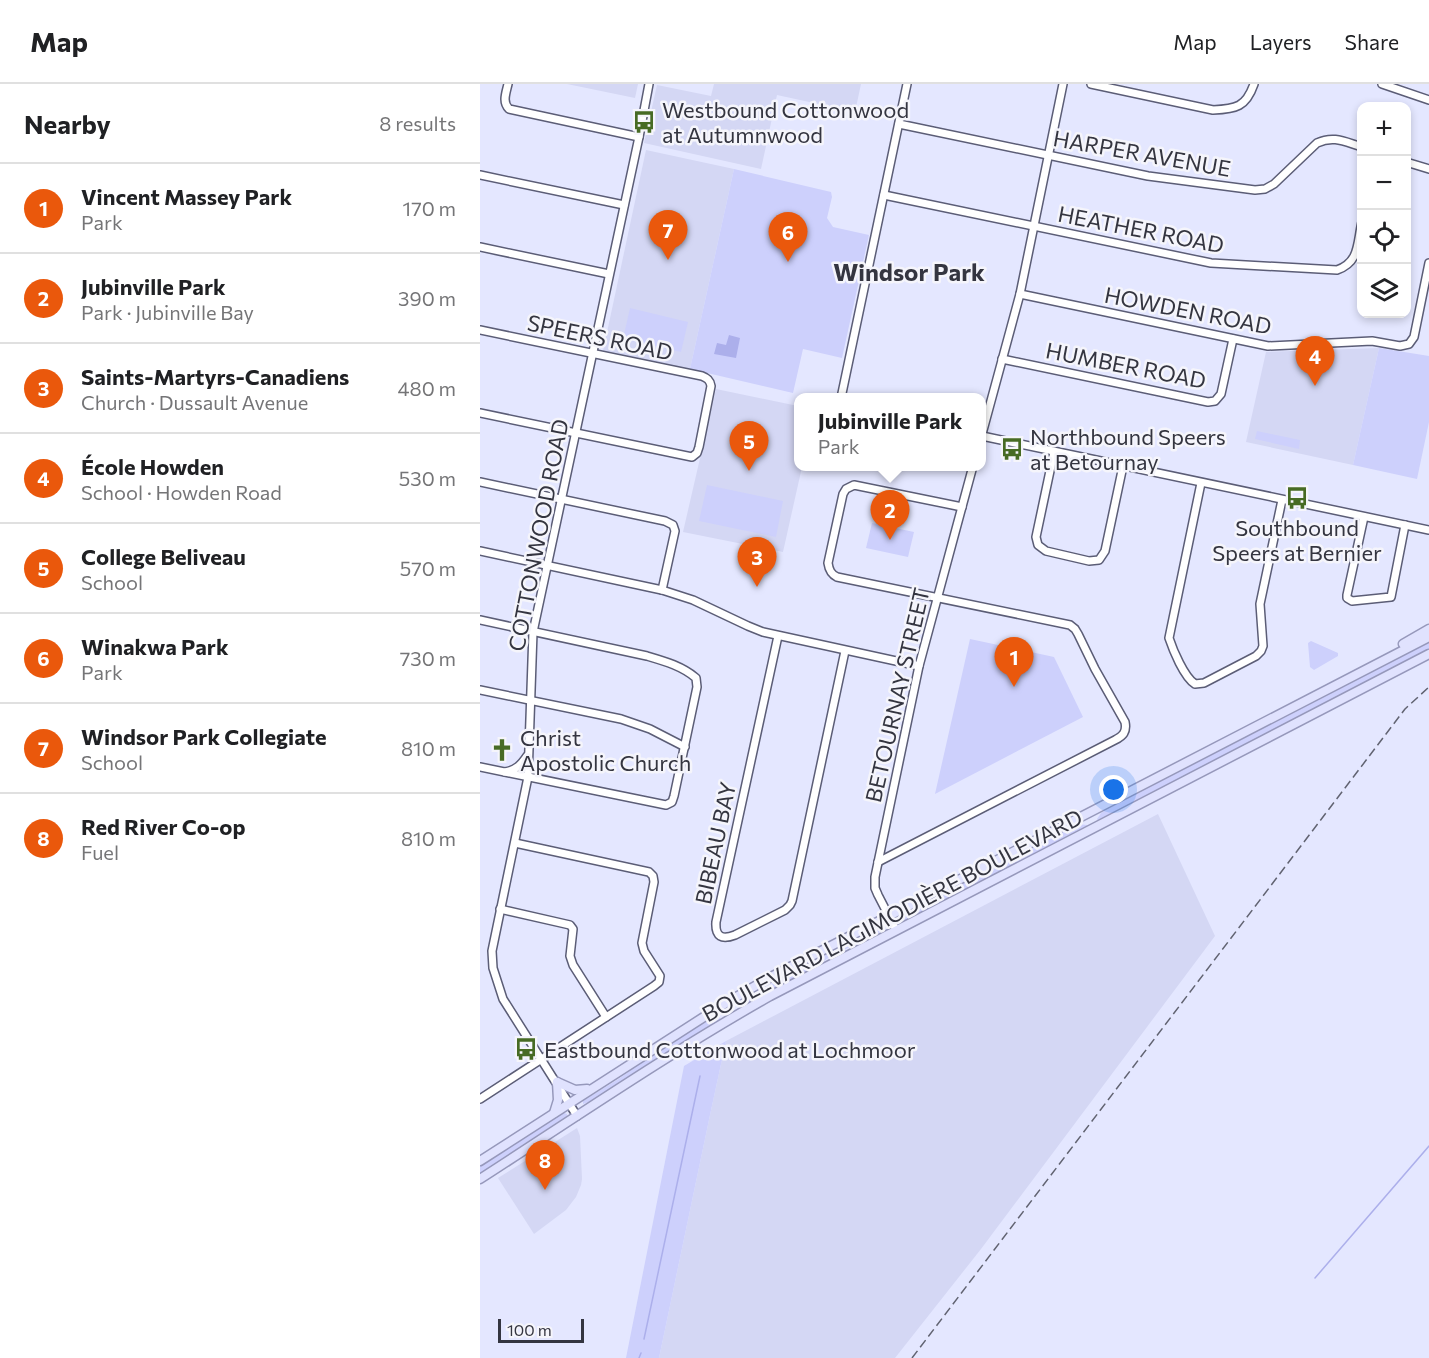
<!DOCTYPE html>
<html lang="en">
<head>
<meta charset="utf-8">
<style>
  :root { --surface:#fff; --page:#f6f6f6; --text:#202124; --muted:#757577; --line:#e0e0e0; --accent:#ea580c }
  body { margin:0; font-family:Commissioner,sans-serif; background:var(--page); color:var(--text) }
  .controls { position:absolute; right:18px; top:18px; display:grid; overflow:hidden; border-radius:12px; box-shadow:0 3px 9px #0003 }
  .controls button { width:54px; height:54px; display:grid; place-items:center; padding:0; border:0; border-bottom:2px solid var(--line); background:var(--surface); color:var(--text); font:30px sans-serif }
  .scale { position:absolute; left:18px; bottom:15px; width:86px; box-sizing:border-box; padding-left:6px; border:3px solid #343540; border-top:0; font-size:16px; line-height:21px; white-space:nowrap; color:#343540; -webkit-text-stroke:4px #f5f5fb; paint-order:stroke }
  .you { position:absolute; left:634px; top:706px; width:21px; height:21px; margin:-15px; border:4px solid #fff; border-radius:50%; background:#1a73e8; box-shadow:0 0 0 9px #1a73e833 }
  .badge { display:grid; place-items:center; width:39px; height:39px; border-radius:50%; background:var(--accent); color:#fff; font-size:20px; font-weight:700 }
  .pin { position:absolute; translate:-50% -50px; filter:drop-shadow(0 2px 3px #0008) }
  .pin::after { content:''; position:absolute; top:32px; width:21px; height:18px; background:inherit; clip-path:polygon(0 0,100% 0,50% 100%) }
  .popup { position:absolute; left:314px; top:309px; width:192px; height:78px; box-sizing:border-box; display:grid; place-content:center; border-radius:12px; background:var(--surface); filter:drop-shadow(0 2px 4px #0005); font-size:20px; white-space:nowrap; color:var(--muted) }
  .popup b { font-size:22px; color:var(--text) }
  .popup::after { content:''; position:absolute; left:50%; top:100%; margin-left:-12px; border:12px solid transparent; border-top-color:var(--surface) }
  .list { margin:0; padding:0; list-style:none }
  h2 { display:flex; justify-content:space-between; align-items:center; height:78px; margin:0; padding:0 24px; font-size:26px }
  h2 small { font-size:20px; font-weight:400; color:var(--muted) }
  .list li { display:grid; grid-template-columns:39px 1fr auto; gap:18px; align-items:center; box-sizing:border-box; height:90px; padding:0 24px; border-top:2px solid var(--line) }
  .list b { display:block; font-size:22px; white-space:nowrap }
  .list p { margin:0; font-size:20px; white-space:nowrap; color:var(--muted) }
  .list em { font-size:20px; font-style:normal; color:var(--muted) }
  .icon { flex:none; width:33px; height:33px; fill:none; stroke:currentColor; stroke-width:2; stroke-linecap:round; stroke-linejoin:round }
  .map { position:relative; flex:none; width:949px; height:1274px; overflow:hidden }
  header { display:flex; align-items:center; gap:36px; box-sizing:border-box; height:84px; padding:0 30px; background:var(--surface); border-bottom:2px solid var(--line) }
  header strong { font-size:28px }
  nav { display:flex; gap:33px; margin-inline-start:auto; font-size:21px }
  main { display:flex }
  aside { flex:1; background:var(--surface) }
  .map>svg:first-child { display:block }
  .built { fill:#d4d7f4 }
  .green { fill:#cdd0fc }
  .water { fill:#acafeb }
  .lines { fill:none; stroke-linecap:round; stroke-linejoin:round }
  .stream { stroke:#acafeb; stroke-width:1.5 }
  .minor-casing { stroke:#5b5d76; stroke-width:10 }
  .major-casing { stroke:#9698bb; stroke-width:11 }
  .minor { stroke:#fff; stroke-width:7 }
  .major { stroke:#e0e2fe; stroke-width:8 }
  .rail { stroke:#616371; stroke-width:1.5; stroke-dasharray:9 4.5; stroke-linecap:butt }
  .labels { text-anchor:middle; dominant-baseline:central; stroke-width:5; stroke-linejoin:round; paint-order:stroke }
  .poi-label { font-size:22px; fill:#343540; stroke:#f5f5fb; text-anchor:start }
  .street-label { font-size:22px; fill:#343540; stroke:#f5f5fb }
  .neighbourhood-label { font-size:24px; font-weight:bold; fill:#343540; stroke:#f5f5fb }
</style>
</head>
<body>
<header>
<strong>Map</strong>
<nav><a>Map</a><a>Layers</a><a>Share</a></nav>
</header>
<main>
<aside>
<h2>Nearby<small>8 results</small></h2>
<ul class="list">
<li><span class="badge">1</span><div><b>Vincent Massey Park</b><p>Park</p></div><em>170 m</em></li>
<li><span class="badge">2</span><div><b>Jubinville Park</b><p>Park · Jubinville Bay</p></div><em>390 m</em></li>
<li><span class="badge">3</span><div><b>Saints-Martyrs-Canadiens</b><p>Church · Dussault Avenue</p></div><em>480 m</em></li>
<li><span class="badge">4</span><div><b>École Howden</b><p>School · Howden Road</p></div><em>530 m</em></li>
<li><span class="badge">5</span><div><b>College Beliveau</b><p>School</p></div><em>570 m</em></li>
<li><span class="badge">6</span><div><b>Winakwa Park</b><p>Park</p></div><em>730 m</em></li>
<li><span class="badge">7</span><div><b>Windsor Park Collegiate</b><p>School</p></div><em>810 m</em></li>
<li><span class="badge">8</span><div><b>Red River Co-op</b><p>Fuel</p></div><em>810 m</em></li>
</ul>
</aside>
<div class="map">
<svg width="949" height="1274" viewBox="0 0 949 1274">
  <rect width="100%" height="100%" fill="#e4e7ff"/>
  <g class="built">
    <polygon points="87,0 158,0 155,14"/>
    <polygon points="234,0 381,0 375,28 297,11 281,85 164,59 177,1 231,12"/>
    <polygon points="166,66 254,85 210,285 123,267"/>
    <polygon points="899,264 873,381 766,358 786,268"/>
    <polygon points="236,305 318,322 318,382 322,383 303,468 203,448"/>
    <polygon points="678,730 735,852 501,1165 415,1274 179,1274 230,1031 246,957"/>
    <polygon points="97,1044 100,1052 102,1095 101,1101 96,1113 86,1126 54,1150 18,1094"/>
  </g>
  <g class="green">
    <polygon points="254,85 351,108 352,113 347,134 353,143 389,151 362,274 323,265 313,309 210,285"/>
    <polygon points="150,224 208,238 201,268 143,255"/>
    <polygon points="899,264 949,272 949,338 937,395 873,381"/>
    <polygon points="777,347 820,356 819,365 775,355"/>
    <polygon points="227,401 303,417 296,453 219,437"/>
    <polygon points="392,439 434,448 428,473 386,464"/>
    <polygon points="490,555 574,573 603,633 455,710"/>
    <polygon points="831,557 858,569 858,572 834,586 830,583 828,559"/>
    <polygon points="949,557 949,566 618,737 617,735 621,729 683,694"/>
    <polygon points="596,740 607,741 607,742 432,834 421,837 419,835 421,833 489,795"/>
    <polygon points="401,843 403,844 402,847 350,873 320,892 267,920 266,919 266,915 269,913 329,877 390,846"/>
    <polygon points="234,932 240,933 240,937 117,1015 103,1020 103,1017 140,994 197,953"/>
    <polygon points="246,957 230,1031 179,1274 146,1274 204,982"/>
    <polygon points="84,1029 87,1030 87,1032 38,1064 0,1091 0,1081 77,1031"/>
  </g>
  <polygon class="water" points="249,251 260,254 256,274 234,270 237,259 246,261"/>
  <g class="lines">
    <g class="stream">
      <polyline points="835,1194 949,1062"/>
      <polyline points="164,1255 220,992"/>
      <polyline points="159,1274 161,1269"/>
    </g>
    <g class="minor-casing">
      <g id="minor">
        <path d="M 28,0 C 26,9 22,18 29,25 L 159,53"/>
        <path d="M 611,0 L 733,26 C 756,25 766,23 774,0"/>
        <polyline points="902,0 949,16"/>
        <path d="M 419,40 L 668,92 L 775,106 L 785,105 L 794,100 L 837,59 C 854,51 865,58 882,63"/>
        <polyline points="926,78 949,85"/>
        <polyline points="0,91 144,121"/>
        <path d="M 404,111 L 731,179 L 857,186 C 880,178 877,159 882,138"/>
        <polyline points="0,163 129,190"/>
        <polyline points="540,210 788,262 892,257 920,262 929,260 934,253 949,179"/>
        <path d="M 0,246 L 222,292 C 227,294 230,296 231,302 L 219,363 L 217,369 L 212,373 L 0,329"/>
        <polyline points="522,275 728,318 735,317 741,310 753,255"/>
        <polyline points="361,314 427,0"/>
        <polyline points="502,350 540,210 583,0"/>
        <polyline points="502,352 949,446"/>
        <polyline points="574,368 556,453 558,461 566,467 609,477 619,476 625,467 643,382"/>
        <polyline points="0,398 185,437 193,441 195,447 182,506"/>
        <path d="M 721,399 L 689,554 C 693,566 704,593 715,600 L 724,599 L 776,572 L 781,567 L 783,562 L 780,520 L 802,416"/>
        <polyline points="884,433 867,511 867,514 872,517 911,513 925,441"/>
        <polyline points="0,467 182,506 213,516 268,542 283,548 439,582"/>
        <path d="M 0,536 L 167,572 C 184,577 202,582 216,594 L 217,603 L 194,712 L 192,718 L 186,721 L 0,683"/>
        <path d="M 298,552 L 236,838 C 235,853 242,856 255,851 L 305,826 L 310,821 L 312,817 L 365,567"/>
        <polyline points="0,606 141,635 170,645 205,663"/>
        <path d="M 25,688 C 36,686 41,681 47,672"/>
        <path d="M 398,778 L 635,656 C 643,652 647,648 645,638 L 615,585 L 598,550 L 595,545 L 590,541 L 357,493 C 351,490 349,486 348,479 L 363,410 L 366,405 L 374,401 L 482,423"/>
        <polyline points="20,825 90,841 93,845 90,872 93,881 126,933"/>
        <polyline points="416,846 398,811 395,804 395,793 439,582 493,382"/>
        <polyline points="0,1015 174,902 179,898 180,892 164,867 162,859 174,798 173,792 169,788 35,759"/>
        <polyline points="97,1032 23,915 13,884 12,867 48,693 53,548 159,53 169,0"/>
      </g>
    </g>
    <g class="major-casing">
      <g id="major">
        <polyline points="923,560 949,545"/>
        <polyline points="77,998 95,1006 107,1005"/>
        <polyline points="74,1029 78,1016 77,998"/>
        <polyline points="0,1077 241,922 289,894 949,553"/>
        <path d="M 0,1095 C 96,1033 191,968 290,912 L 949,570"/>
      </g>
    </g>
    <use href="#minor" class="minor"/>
    <use href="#major" class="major"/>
    <polyline class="rail" points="432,1274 925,625 949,603"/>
  </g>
  <defs>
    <g id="bus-bare" transform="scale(1.8)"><path d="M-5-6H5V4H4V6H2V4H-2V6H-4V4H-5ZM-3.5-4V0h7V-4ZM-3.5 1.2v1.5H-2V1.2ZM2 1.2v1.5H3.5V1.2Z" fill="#476b24" stroke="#f5f5fb" stroke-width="2.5" paint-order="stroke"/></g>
    <g id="church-bare" transform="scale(1.8)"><path d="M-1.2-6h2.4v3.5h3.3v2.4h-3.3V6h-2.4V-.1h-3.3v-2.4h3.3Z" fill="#476b24" stroke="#f5f5fb" stroke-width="2.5" paint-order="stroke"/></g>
  </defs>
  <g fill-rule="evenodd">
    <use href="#bus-bare" x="164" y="38"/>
    <use href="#bus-bare" x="532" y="365"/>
    <use href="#bus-bare" x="817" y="414"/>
    <use href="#church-bare" x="22" y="666"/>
    <use href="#bus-bare" x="46" y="965"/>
  </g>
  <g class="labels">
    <g class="poi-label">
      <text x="182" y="25">Westbound Cottonwood<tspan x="182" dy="25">at Autumnwood</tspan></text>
      <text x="550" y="352">Northbound Speers<tspan x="550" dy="25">at Betournay</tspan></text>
      <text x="817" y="443" text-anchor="middle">Southbound<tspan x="817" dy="25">Speers at Bernier</tspan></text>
      <text x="40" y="653">Christ<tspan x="40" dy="25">Apostolic Church</tspan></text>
      <text x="64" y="965">Eastbound Cottonwood at Lochmoor</text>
    </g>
    <g class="street-label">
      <text transform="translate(662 69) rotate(10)">HARPER AVENUE</text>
      <text transform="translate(661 145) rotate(11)">HEATHER ROAD</text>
      <text transform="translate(708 226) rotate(11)">HOWDEN ROAD</text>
      <text transform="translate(120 253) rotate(12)">SPEERS ROAD</text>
      <text transform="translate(646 281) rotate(11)">HUMBER ROAD</text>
      <text transform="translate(58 451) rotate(-79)">COTTONWOOD ROAD</text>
      <text transform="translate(417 611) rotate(-77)">BETOURNAY STREET</text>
      <text transform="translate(235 759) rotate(-78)">BIBEAU BAY</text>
      <text transform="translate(412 831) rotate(-28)">BOULEVARD LAGIMODIÈRE BOULEVARD</text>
    </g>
    <g class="neighbourhood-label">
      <text x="429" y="187">Windsor Park</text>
    </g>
  </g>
</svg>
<div class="controls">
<button>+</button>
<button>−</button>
<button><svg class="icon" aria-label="locate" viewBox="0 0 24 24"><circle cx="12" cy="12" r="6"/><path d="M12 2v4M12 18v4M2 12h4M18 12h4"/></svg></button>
<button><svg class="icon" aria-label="layers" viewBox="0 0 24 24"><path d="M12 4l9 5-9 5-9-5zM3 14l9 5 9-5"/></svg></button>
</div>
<div class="scale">100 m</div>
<div class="you"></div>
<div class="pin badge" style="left:534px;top:603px">1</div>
<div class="pin badge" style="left:410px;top:456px">2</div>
<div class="popup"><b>Jubinville Park</b>Park</div>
<div class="pin badge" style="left:277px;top:503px">3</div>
<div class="pin badge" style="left:835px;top:302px">4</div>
<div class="pin badge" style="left:269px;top:387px">5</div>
<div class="pin badge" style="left:308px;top:178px">6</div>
<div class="pin badge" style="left:188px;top:176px">7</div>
<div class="pin badge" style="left:65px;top:1106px">8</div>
</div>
</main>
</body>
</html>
